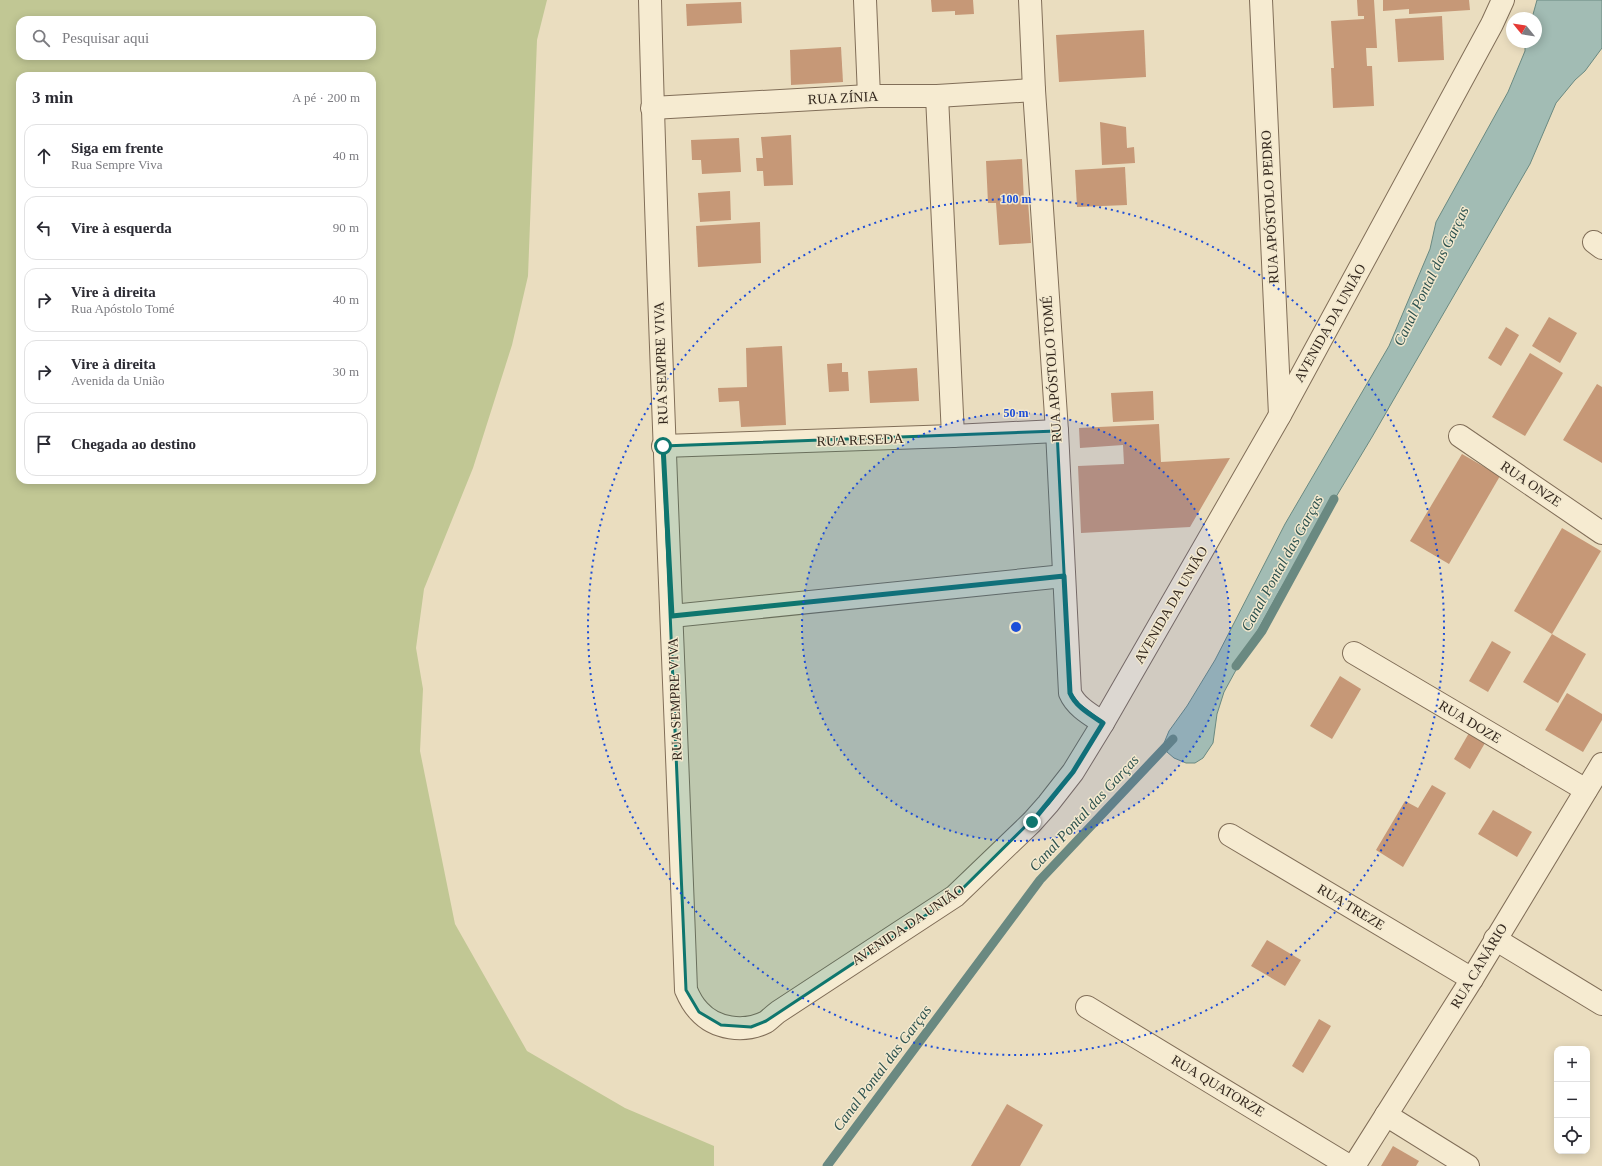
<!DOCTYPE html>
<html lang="pt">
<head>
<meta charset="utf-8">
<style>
  :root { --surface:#fff; --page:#f2f2f3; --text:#2b2b33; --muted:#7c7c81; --line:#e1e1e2 }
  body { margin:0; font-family:"Times New Roman",serif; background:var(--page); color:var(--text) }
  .controls { position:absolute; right:12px; bottom:12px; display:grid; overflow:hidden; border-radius:8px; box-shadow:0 2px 10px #0003 }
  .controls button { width:36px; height:36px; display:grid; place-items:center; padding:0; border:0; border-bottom:1px solid var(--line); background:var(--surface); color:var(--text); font:20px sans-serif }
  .compass { position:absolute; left:1506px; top:12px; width:36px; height:36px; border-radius:50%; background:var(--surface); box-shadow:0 2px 10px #0003; rotate:300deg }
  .stop { position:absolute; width:12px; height:12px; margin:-9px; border:3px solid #0f766e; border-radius:50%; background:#fff }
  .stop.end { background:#0f766e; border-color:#fff; box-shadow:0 1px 4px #0008 }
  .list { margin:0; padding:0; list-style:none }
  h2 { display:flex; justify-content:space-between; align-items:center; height:52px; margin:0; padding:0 16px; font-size:17px }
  h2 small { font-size:13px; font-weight:400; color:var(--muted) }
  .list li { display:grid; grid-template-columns:26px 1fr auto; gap:12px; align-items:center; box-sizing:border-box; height:64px; margin:0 8px 8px; padding:0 8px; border:1px solid var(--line); border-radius:12px }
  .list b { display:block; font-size:15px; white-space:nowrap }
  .list p { margin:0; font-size:13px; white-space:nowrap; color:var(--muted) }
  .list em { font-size:13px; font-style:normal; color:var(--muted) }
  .icon { flex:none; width:22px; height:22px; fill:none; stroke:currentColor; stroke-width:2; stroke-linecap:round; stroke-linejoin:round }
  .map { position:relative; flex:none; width:1602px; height:1166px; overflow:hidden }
  .search { position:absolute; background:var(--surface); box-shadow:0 2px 10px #0003; left:16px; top:16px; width:360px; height:44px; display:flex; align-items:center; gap:10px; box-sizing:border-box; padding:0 14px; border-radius:12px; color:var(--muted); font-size:15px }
  .panel { position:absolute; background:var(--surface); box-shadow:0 2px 10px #0003; left:16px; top:72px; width:360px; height:412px; border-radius:12px }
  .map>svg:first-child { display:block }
  .green { fill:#c1c794; fill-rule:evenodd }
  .water { fill:#a2bcb4; stroke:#6a8981 }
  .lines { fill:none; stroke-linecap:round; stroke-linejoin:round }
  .stream { stroke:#6a8981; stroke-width:9 }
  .building { fill:#c69877 }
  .minor-casing { stroke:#816e58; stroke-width:24 }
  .minor { stroke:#f6ebd1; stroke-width:22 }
  .route { stroke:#0f766e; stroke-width:5 }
  .marked { fill:#0f766e; fill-opacity:0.2; stroke:#0f766e; stroke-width:3; stroke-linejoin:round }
  .ring { fill:none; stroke:#1d4ed8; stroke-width:2; stroke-dasharray:2 4 }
  .labels { text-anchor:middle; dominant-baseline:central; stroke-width:3; stroke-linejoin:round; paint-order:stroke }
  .street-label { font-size:14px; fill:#32261c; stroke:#f2e8ce }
  .water-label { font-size:15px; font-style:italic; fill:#2c514e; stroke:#f2e8ce }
  .centre { fill:#1d4ed8; stroke:#f2e8ce; stroke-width:2 }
  .ring-label { font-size:12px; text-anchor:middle; font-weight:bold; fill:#1d4ed8; stroke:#f2e8ce; stroke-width:3; stroke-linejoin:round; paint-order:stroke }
</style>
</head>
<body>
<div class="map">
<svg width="1602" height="1166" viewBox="0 0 1602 1166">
  <rect width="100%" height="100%" fill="#eaddbf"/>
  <path class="green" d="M 0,0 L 547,0 L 537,40 L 528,276 L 512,345 L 473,468 L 424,589 L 416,648 L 423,689 L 420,751 L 455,924 L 527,1051 L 625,1108 L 714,1146 L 714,1166 L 0,1166 ZM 20,20 L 372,20 L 372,56 L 20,56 ZM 20,76 L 372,76 L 372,480 L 20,480 Z"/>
  <polygon class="water" points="1537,0 1602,0 1602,48 1585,71 1575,80 1556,103 1530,164 1372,437 1277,595 1224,692 1217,714 1213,743 1203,758 1195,763 1186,763 1174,758 1167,752 1164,743 1169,731 1187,706 1215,660 1285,524 1389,346 1430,249 1436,222 1508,92 1525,51 1525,42 1536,42 1536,18 1532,18"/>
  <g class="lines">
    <g class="stream">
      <polyline points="1236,666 1262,631 1334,499"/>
      <polyline points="827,1166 1040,880 1173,739"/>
    </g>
  </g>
  <g class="building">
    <polygon points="931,0 973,0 974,14 955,15 955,11 932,12"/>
    <polygon points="1357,0 1374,0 1377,48 1366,48 1367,66 1372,66 1374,106 1333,108 1331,68 1334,68 1331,21 1364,19 1364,16 1358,16"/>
    <polygon points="1383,0 1469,0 1470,10 1409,14 1409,9 1383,11"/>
    <polygon points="741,2 742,23 687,26 686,4"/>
    <polygon points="1442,16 1444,60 1398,62 1395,19"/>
    <polygon points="1144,30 1146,77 1059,82 1056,35"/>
    <polygon points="841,47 843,82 791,85 790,50"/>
    <polygon points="1100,122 1126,127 1127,148 1134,147 1135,163 1102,165"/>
    <polygon points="791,135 793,185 764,186 763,171 757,171 756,158 763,158 761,137"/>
    <polygon points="739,138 741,172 702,174 701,160 692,160 691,140"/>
    <polygon points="1022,159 1024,202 1028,201 1031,243 999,245 996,203 988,203 986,161"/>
    <polygon points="1125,167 1127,205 1077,207 1075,170"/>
    <polygon points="730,191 731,220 700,222 698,193"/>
    <polygon points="760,222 761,263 698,267 696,226"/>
    <polygon points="1549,317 1577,333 1560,363 1532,346"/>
    <polygon points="1506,327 1519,335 1501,366 1488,358"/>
    <polygon points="782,346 786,425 741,427 739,401 719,402 718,388 747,387 746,348"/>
    <polygon points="1530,353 1563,373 1525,436 1492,417"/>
    <polygon points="842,363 842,372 848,372 849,391 829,392 827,364"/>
    <polygon points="917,368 919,401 870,403 868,371"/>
    <polygon points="1597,384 1602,387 1602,463 1563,440"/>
    <polygon points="1153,391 1154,420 1113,422 1111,393"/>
    <polygon points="1159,424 1161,462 1230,458 1190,527 1081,533 1078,466 1124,464 1123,445 1080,448 1079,428"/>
    <polygon points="1462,454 1500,476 1449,564 1410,541"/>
    <polygon points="1562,528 1601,551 1552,634 1514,611"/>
    <polygon points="1552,634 1586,654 1558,703 1523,682"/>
    <polygon points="1492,641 1511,652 1488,692 1469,681"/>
    <polygon points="1340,676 1361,689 1332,739 1310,726"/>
    <polygon points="1567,693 1602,714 1602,720 1583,752 1545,730"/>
    <polygon points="1473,726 1489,736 1470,769 1454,759"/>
    <polygon points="1432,785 1446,793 1403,867 1376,850 1405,801 1418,808"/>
    <polygon points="1493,810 1532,832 1517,857 1478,834"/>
    <polygon points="1267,940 1301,960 1285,986 1251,966"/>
    <polygon points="1319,1019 1331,1026 1303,1073 1292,1066"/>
    <polygon points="1007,1104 1043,1125 1020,1166 971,1166"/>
    <polygon points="1393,1146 1419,1161 1416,1166 1381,1166"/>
  </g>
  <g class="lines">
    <g class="minor-casing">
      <g id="minor">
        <path d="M 650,0 C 658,330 674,660 686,990 C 689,997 693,1005 699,1011 C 715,1029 744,1033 766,1022 C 770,1019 774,1015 778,1012 L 955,896 L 1032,822 L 1048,804 L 1073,772 L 1103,723 L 1280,415 L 1492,24 L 1503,0"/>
        <polyline points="865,0 869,96"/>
        <path d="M 1030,0 L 1034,90 L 1057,431 L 1070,693 C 1076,707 1091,715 1103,723"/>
        <polyline points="1261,0 1280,415"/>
        <polyline points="937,96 953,436"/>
        <polyline points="652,108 869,96 937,96 1034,90"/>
        <polyline points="1594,242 1602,248"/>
        <polyline points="1460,436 1602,533"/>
        <polyline points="663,446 953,436 1057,431"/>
        <polyline points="672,616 1064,576"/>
        <polyline points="1354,653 1586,790"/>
        <polyline points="1230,835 1472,979"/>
        <polyline points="1495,939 1602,1004"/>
        <polyline points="1087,1007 1349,1166"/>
        <polyline points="1386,1115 1468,1166"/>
        <polyline points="1354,1166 1472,979 1602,764"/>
      </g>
    </g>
    <use href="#minor" class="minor"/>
  </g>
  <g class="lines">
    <path class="route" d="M 663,446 L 672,616 L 1064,576 L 1070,693 C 1076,707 1091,715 1103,723 L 1073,772 L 1032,822"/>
  </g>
  <path class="marked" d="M 1057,431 L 1070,693 L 1078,704 L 1103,723 L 1073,772 L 1048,804 L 955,896 L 766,1021 L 751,1027 L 721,1025 L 699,1012 L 686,990 L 663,446 Z"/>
  <circle cx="1016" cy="627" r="214" fill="#1d4ed8" fill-opacity=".12"/>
  <g class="ring">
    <circle cx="1016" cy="627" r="214"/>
    <circle cx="1016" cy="627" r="428"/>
  </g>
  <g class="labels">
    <g class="street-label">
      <text transform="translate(843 98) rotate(-3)">RUA ZÍNIA</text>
      <text transform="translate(1270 207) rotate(-93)">RUA APÓSTOLO PEDRO</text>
      <text transform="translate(1330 323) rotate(-61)">AVENIDA DA UNIÃO</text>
      <text transform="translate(661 363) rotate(-92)">RUA SEMPRE VIVA</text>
      <text transform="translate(1052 369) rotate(-94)">RUA APÓSTOLO TOMÉ</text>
      <text transform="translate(860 440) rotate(-2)">RUA RESEDA</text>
      <text transform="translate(1531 484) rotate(34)">RUA ONZE</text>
      <text transform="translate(1171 605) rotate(-60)">AVENIDA DA UNIÃO</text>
      <text transform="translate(675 699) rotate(-92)">RUA SEMPRE VIVA</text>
      <text transform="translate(1470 722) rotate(31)">RUA DOZE</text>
      <text transform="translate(1351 907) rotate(31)">RUA TREZE</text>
      <text transform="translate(908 925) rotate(-34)">AVENIDA DA UNIÃO</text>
      <text transform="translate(1479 966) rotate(-59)">RUA CANÁRIO</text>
      <text transform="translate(1218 1086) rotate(31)">RUA QUATORZE</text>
    </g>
    <g class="water-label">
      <text transform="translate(1431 276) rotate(-64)">Canal Pontal das Garças</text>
      <text transform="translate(1282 563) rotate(-61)">Canal Pontal das Garças</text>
      <text transform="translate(1084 813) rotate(-47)">Canal Pontal das Garças</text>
      <text transform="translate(882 1068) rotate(-53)">Canal Pontal das Garças</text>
    </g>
  </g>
  <circle cx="1016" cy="627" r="6" class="centre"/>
  <g class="ring-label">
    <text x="1016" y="203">100 m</text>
    <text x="1016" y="417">50 m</text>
  </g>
</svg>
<div class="controls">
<button>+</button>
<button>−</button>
<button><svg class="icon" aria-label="locate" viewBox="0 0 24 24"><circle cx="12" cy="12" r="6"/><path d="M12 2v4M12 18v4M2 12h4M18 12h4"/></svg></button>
</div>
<svg class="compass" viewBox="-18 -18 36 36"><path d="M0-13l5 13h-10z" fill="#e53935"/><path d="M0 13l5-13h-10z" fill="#7c7c81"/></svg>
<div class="stop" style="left:663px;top:446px"></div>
<div class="stop end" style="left:1032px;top:822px"></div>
<div class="search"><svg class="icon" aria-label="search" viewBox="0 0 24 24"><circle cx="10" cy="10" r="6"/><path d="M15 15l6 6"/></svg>Pesquisar aqui</div>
<section class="panel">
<h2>3 min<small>A pé · 200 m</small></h2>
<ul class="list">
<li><svg class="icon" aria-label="ahead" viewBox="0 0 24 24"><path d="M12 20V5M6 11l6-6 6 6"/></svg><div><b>Siga em frente</b><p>Rua Sempre Viva</p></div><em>40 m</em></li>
<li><svg class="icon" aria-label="left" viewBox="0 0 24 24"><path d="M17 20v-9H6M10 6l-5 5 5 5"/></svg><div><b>Vire à esquerda</b></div><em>90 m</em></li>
<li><svg class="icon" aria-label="right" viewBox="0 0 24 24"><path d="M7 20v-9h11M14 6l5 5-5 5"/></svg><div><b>Vire à direita</b><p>Rua Apóstolo Tomé</p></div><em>40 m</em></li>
<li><svg class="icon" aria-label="right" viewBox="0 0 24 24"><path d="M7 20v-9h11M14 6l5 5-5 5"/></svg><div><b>Vire à direita</b><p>Avenida da União</p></div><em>30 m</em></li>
<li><svg class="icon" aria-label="arrive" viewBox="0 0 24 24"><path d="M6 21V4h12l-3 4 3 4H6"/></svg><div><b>Chegada ao destino</b></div></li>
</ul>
</section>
</div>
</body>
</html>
